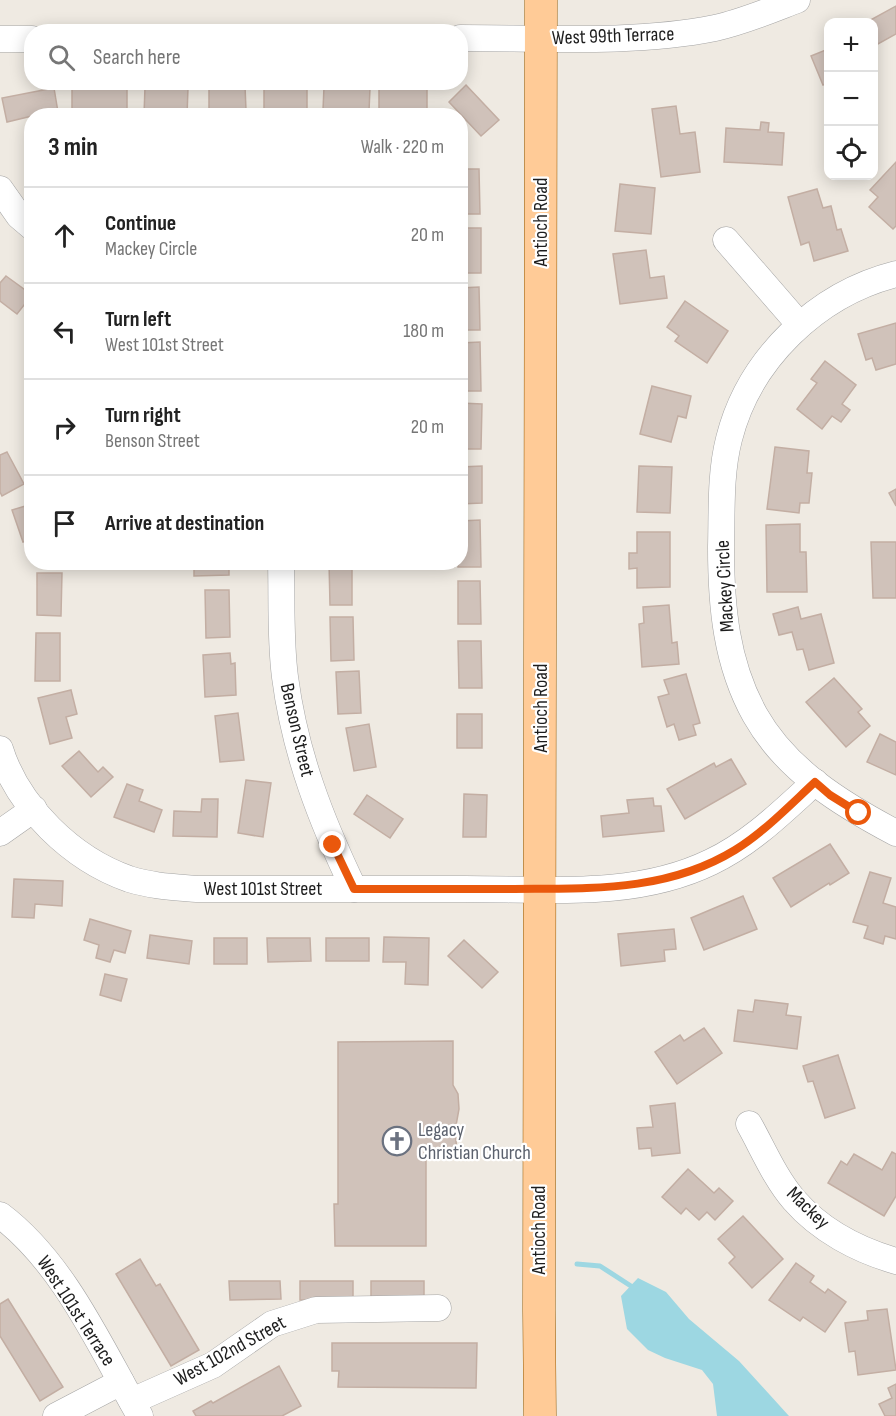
<!DOCTYPE html>
<html lang="en">
<head>
<meta charset="utf-8">
<style>
  :root { --surface:#fff; --page:#f2f2f2; --text:#222; --muted:#767676; --line:#e0e0e0 }
  body { margin:0; font-family:"Sofia Sans Condensed",sans-serif; background:var(--page); color:var(--text) }
  .controls { position:absolute; right:18px; top:18px; display:grid; overflow:hidden; border-radius:12px; box-shadow:0 3px 15px #0003 }
  .controls button { width:54px; height:54px; display:grid; place-items:center; padding:0; border:0; border-bottom:2px solid var(--line); background:var(--surface); color:var(--text); font:30px sans-serif }
  .stop { position:absolute; width:18px; height:18px; margin:-14px; border:4px solid #ea580c; border-radius:50%; background:#fff }
  .stop.end { background:#ea580c; border-color:#fff; box-shadow:0 2px 6px #0008 }
  .list { margin:0; padding:0; list-style:none }
  h2 { display:flex; justify-content:space-between; align-items:center; height:78px; margin:0; padding:0 24px; font-size:26px }
  h2 small { font-size:20px; font-weight:400; color:var(--muted) }
  .list li { display:grid; grid-template-columns:39px 1fr auto; gap:18px; align-items:center; box-sizing:border-box; height:96px; padding:0 24px; border-top:2px solid var(--line) }
  .list b { display:block; font-size:22px; white-space:nowrap }
  .list p { margin:0; font-size:20px; white-space:nowrap; color:var(--muted) }
  .list em { font-size:20px; font-style:normal; color:var(--muted) }
  .icon { flex:none; width:33px; height:33px; fill:none; stroke:currentColor; stroke-width:2; stroke-linecap:round; stroke-linejoin:round }
  .map { position:relative; flex:none; width:896px; height:1416px; overflow:hidden }
  .search { position:absolute; background:var(--surface); box-shadow:0 3px 15px #0003; left:24px; top:24px; width:444px; height:66px; display:flex; align-items:center; gap:15px; box-sizing:border-box; padding:0 21px; border-radius:24px; color:var(--muted); font-size:22px }
  .panel { position:absolute; background:var(--surface); box-shadow:0 3px 15px #0003; left:24px; top:108px; width:444px; height:462px; border-radius:24px }
  .map>svg:first-child { display:block }
  .water { fill:#9dd7e2 }
  .lines { fill:none; stroke-linecap:round; stroke-linejoin:round }
  .stream { stroke:#9dd7e2; stroke-width:5 }
  .building { fill:#d0c2ba; stroke:#c3aea3; stroke-width:1.5 }
  .minor-casing { stroke:#a4a4a4; stroke-width:27 }
  .major-casing { stroke:#965a00; stroke-width:33 }
  .minor { stroke:#fff; stroke-width:26 }
  .major { stroke:#ffcb97; stroke-width:32 }
  .route { stroke:#ea580c; stroke-width:8 }
  .labels { text-anchor:middle; dominant-baseline:central; stroke-width:4.5; stroke-linejoin:round; paint-order:stroke }
  .street-label { font-size:20px; fill:#1d1d1d; stroke:#fff }
  .worship-label { font-size:20px; fill:#5b616d; stroke:#fff; text-anchor:start }
</style>
</head>
<body>
<div class="map">
<svg width="896" height="1416" viewBox="0 0 896 1416">
  <rect width="100%" height="100%" fill="#efeae2"/>
  <polygon class="water" points="638,1278 666,1292 689,1319 739,1361 789,1416 717,1416 713,1384 702,1370 665,1358 648,1350 627,1329 621,1296"/>
  <g class="lines">
    <polyline class="stream" points="577,1264 600,1266 634,1288"/>
  </g>
  <g class="building">
    <polygon points="896,6 896,34 878,44 874,35 874,22 867,22"/>
    <polygon points="828,49 828,83 823,85 811,56"/>
    <polygon points="466,85 499,120 481,136 449,102"/>
    <polygon points="245,86 246,110 209,110 209,87"/>
    <polygon points="427,86 427,110 379,110 379,87"/>
    <polygon points="145,87 188,88 187,116 144,115"/>
    <polygon points="307,87 307,110 264,111 264,88"/>
    <polygon points="324,87 370,88 369,111 323,110"/>
    <polygon points="54,88 58,112 32,116 7,122 2,98"/>
    <rect x="72" y="88" width="55" height="23"/>
    <polygon points="676,106 680,134 695,132 700,172 661,177 652,109"/>
    <polygon points="761,122 769,123 768,132 784,133 782,165 724,162 726,128 760,130"/>
    <polygon points="896,162 896,226 893,229 869,207 878,197 870,190"/>
    <polygon points="460,169 479,169 480,214 460,214"/>
    <polygon points="620,184 655,188 651,234 615,231"/>
    <polygon points="817,189 823,208 831,206 837,230 841,229 848,251 814,261 809,242 801,245 788,197"/>
    <rect x="460" y="228" width="21" height="45"/>
    <polygon points="646,250 650,278 664,276 667,298 620,304 613,254"/>
    <polygon points="6,276 32,295 17,314 0,301 0,283"/>
    <polygon points="479,287 480,330 460,330 460,288"/>
    <polygon points="685,301 728,331 707,363 675,341 679,336 667,327"/>
    <polygon points="896,323 896,364 876,370 872,358 866,360 858,334"/>
    <polygon points="480,342 481,391 460,391 460,343"/>
    <polygon points="825,361 856,385 842,404 850,410 841,422 832,416 822,429 797,409 817,383 811,379"/>
    <polygon points="652,386 691,396 686,418 678,416 671,442 640,434"/>
    <polygon points="460,403 482,404 481,449 460,449"/>
    <polygon points="775,447 809,451 807,473 812,473 809,503 800,503 799,513 767,509"/>
    <polygon points="7,452 24,484 2,496 0,492 0,455"/>
    <polygon points="482,466 482,503 460,504 460,467"/>
    <polygon points="639,466 672,467 670,513 637,512"/>
    <polygon points="896,489 896,506 889,493"/>
    <polygon points="32,504 32,547 29,540 23,542 12,510"/>
    <polygon points="480,520 481,567 458,567 458,562 460,562 460,521"/>
    <polygon points="800,524 800,552 806,552 807,592 767,592 766,525"/>
    <polygon points="637,532 670,532 670,587 637,588 637,568 629,569 629,553 637,553"/>
    <polygon points="871,542 896,542 896,598 873,598"/>
    <polygon points="194,562 229,562 229,575 194,576"/>
    <polygon points="329,562 352,562 352,605 330,605"/>
    <polygon points="432,562 454,562 454,567 432,566"/>
    <polygon points="37,573 62,573 61,616 37,615"/>
    <polygon points="458,581 480,581 481,624 458,624"/>
    <polygon points="205,590 229,590 230,637 206,638"/>
    <polygon points="669,605 672,643 677,642 679,664 642,667 639,624 644,623 643,607"/>
    <polygon points="798,607 801,619 821,614 834,663 809,670 803,649 797,650 792,632 779,635 773,614"/>
    <polygon points="330,617 353,617 354,660 331,661"/>
    <polygon points="36,633 60,633 60,681 35,681"/>
    <polygon points="458,641 481,641 482,688 459,688"/>
    <polygon points="230,653 231,664 235,663 236,695 205,697 203,655"/>
    <polygon points="359,671 361,713 338,714 336,672"/>
    <polygon points="686,674 700,723 693,725 696,735 679,740 674,724 667,727 658,697 669,694 664,680"/>
    <polygon points="834,678 862,709 858,712 870,726 846,747 806,702"/>
    <polygon points="71,690 77,714 66,717 72,738 50,744 38,698"/>
    <polygon points="238,713 244,760 220,762 215,716"/>
    <rect x="457" y="714" width="25" height="34"/>
    <polygon points="369,724 376,767 354,771 346,728"/>
    <polygon points="880,734 896,742 896,775 867,762"/>
    <polygon points="79,751 98,772 103,767 113,777 91,797 62,766"/>
    <polygon points="731,759 746,784 685,819 667,789 714,763 716,767"/>
    <polygon points="246,780 271,783 263,837 238,833"/>
    <polygon points="127,784 143,790 139,801 162,810 154,832 114,817"/>
    <polygon points="464,794 487,795 486,837 463,837"/>
    <polygon points="367,795 403,819 390,838 354,814"/>
    <polygon points="653,798 654,806 661,806 664,831 603,837 601,816 629,813 627,800"/>
    <polygon points="202,799 218,799 217,837 173,836 174,811 201,812"/>
    <polygon points="830,844 849,873 830,885 829,883 791,907 773,878"/>
    <polygon points="870,872 891,878 883,903 896,907 896,939 885,936 883,944 864,938 868,926 853,922"/>
    <polygon points="14,879 63,881 62,906 35,904 34,918 12,917"/>
    <polygon points="743,896 757,929 704,950 691,918"/>
    <polygon points="90,919 131,931 125,953 114,950 110,962 96,958 99,945 84,940"/>
    <polygon points="674,929 676,949 664,950 665,961 621,966 618,934"/>
    <polygon points="150,935 192,941 189,964 147,958"/>
    <polygon points="384,937 429,938 428,985 405,984 406,962 383,962"/>
    <rect x="214" y="938" width="33" height="26"/>
    <polygon points="267,938 310,938 311,961 268,962"/>
    <rect x="326" y="938" width="43" height="23"/>
    <polygon points="464,940 498,972 482,988 448,956"/>
    <polygon points="105,974 127,979 121,1001 100,995"/>
    <polygon points="755,1000 788,1004 786,1015 801,1017 797,1049 734,1041 738,1010 753,1012"/>
    <polygon points="704,1028 722,1053 677,1084 655,1052 680,1035 684,1041"/>
    <polygon points="453,1041 453,1085 458,1094 459,1109 455,1131 457,1151 426,1154 426,1246 335,1246 334,1204 338,1204 338,1042"/>
    <polygon points="838,1055 855,1108 825,1118 813,1081 808,1082 803,1066"/>
    <polygon points="675,1103 680,1153 652,1156 651,1148 639,1149 637,1128 653,1127 650,1106"/>
    <polygon points="892,1152 896,1154 896,1196 884,1216 828,1183 841,1161 847,1165 854,1154 882,1170"/>
    <polygon points="688,1169 714,1193 719,1188 733,1201 715,1220 707,1212 699,1220 686,1208 681,1214 662,1197"/>
    <polygon points="743,1216 783,1259 752,1288 729,1263 735,1257 718,1239"/>
    <polygon points="140,1259 156,1286 160,1284 199,1350 171,1366 116,1274"/>
    <polygon points="796,1263 814,1276 810,1282 825,1293 828,1289 846,1302 825,1332 803,1317 800,1321 769,1300"/>
    <polygon points="229,1281 280,1281 281,1299 230,1300"/>
    <rect x="300" y="1281" width="53" height="19"/>
    <rect x="371" y="1281" width="53" height="19"/>
    <polygon points="8,1299 63,1387 40,1401 0,1336 0,1304"/>
    <polygon points="887,1309 896,1370 858,1375 855,1351 849,1352 845,1323 868,1320 867,1311"/>
    <polygon points="332,1343 477,1343 476,1388 338,1387 339,1371 332,1371"/>
    <polygon points="279,1366 301,1406 282,1416 196,1416 193,1411 211,1401 213,1403"/>
    <polygon points="896,1384 896,1416 885,1416 879,1404 892,1398 888,1388"/>
  </g>
  <g class="lines">
    <g class="minor-casing">
      <g id="minor">
        <path d="M 460,38 C 542,38 636,44 715,28 C 743,22 771,10 797,0"/>
        <polyline points="0,39 32,39"/>
        <polyline points="0,189 19,216 32,227"/>
        <polyline points="726,240 799,324"/>
        <path d="M 896,274 C 817,294 749,359 729,439 C 720,474 722,511 721,547 C 721,606 726,663 755,715 C 786,770 841,804 896,833"/>
        <path d="M 281,562 C 282,601 280,639 285,677 C 295,754 321,820 354,889"/>
        <path d="M 0,749 C 18,807 72,859 129,879 C 151,886 174,887 197,889 C 286,889 376,889 465,889 C 546,889 635,899 711,862 C 751,843 782,812 815,782"/>
        <polyline points="0,833 34,809"/>
        <path d="M 749,1124 C 763,1149 775,1178 794,1200 C 820,1230 858,1250 896,1261"/>
        <path d="M 0,1215 C 64,1263 101,1348 140,1416"/>
        <polyline points="132,1401 213,1365 272,1324 316,1310 438,1308"/>
        <polyline points="56,1416 121,1382"/>
      </g>
    </g>
    <g class="major-casing">
      <polyline id="major" points="540,1416 539,1310 541,0"/>
    </g>
    <use href="#minor" class="minor"/>
    <use href="#major" class="major"/>
  </g>
  <g class="lines">
    <path class="route" d="M 333,845 L 354,889 C 405,889 457,889 509,889 C 587,888 665,893 735,850 C 764,832 789,806 815,782 L 830,795 L 859,813"/>
  </g>
  <defs>
    <g id="church-ring" transform="scale(1.5)"><circle r="9.5" fill="#fff" stroke="#6b7280" stroke-width="1.5"/><path d="M-1.2-6h2.4v3.5h3.3v2.4h-3.3V6h-2.4V-.1h-3.3v-2.4h3.3Z" fill="#6b7280"/></g>
  </defs>
  <g fill-rule="evenodd">
    <use href="#church-ring" x="397" y="1141"/>
  </g>
  <g class="labels">
    <g class="street-label">
      <text transform="translate(613 36) rotate(-2)">West 99th Terrace</text>
      <text transform="translate(541 222) rotate(-90)">Antioch Road</text>
      <text transform="translate(725 586) rotate(-93)">Mackey Circle</text>
      <text transform="translate(541 708) rotate(-90)">Antioch Road</text>
      <text transform="translate(297 730) rotate(77)">Benson Street</text>
      <text x="263" y="889">West 101st Street</text>
      <text transform="translate(808 1208) rotate(44)">Mackey</text>
      <text transform="translate(539 1230) rotate(-90)">Antioch Road</text>
      <text transform="translate(76 1311) rotate(57)">West 101st Terrace</text>
      <text transform="translate(230 1351) rotate(-29)">West 102nd Street</text>
    </g>
    <g class="worship-label">
      <text x="418" y="1130">Legacy<tspan x="418" dy="23">Christian Church</tspan></text>
    </g>
  </g>
</svg>
<div class="controls">
<button>+</button>
<button>−</button>
<button><svg class="icon" aria-label="locate" viewBox="0 0 24 24"><circle cx="12" cy="12" r="6"/><path d="M12 2v4M12 18v4M2 12h4M18 12h4"/></svg></button>
</div>
<div class="stop" style="left:859px;top:813px"></div>
<div class="stop end" style="left:333px;top:845px"></div>
<div class="search"><svg class="icon" aria-label="search" viewBox="0 0 24 24"><circle cx="10" cy="10" r="6"/><path d="M15 15l6 6"/></svg>Search here</div>
<section class="panel">
<h2>3 min<small>Walk · 220 m</small></h2>
<ul class="list">
<li><svg class="icon" aria-label="ahead" viewBox="0 0 24 24"><path d="M12 20V5M6 11l6-6 6 6"/></svg><div><b>Continue</b><p>Mackey Circle</p></div><em>20 m</em></li>
<li><svg class="icon" aria-label="left" viewBox="0 0 24 24"><path d="M17 20v-9H6M10 6l-5 5 5 5"/></svg><div><b>Turn left</b><p>West 101st Street</p></div><em>180 m</em></li>
<li><svg class="icon" aria-label="right" viewBox="0 0 24 24"><path d="M7 20v-9h11M14 6l5 5-5 5"/></svg><div><b>Turn right</b><p>Benson Street</p></div><em>20 m</em></li>
<li><svg class="icon" aria-label="arrive" viewBox="0 0 24 24"><path d="M6 21V4h12l-3 4 3 4H6"/></svg><div><b>Arrive at destination</b></div></li>
</ul>
</section>
</div>
</body>
</html>
